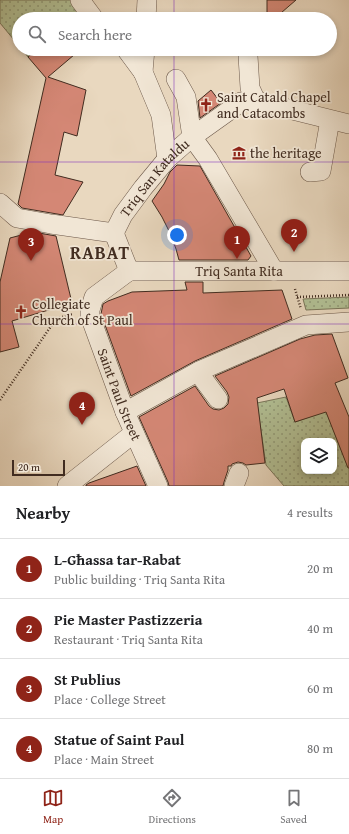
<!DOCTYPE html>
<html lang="en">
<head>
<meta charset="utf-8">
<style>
  :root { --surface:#fff; --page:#f6f6f6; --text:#202124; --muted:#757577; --line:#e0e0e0; --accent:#8f2418 }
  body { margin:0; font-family:"Gentium Book Plus",serif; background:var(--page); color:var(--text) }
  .controls { position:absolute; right:12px; bottom:12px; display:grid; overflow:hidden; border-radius:8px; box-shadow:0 2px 6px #0003 }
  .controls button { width:36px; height:36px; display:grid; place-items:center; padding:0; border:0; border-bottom:1px solid var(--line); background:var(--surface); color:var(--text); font:20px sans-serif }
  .scale { position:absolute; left:12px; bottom:10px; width:53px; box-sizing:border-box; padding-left:4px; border:2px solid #412c20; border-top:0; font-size:11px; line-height:14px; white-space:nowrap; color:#412c20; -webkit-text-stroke:3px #f1e6d5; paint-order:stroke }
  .you { position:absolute; left:177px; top:235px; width:14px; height:14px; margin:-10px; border:3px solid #fff; border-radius:50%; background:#1a73e8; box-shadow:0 0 0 6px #1a73e833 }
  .badge { display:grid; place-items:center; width:26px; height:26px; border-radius:50%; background:var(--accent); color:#fff; font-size:13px; font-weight:700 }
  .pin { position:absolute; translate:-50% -33px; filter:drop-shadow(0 1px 2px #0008) }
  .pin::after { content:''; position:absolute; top:21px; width:14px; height:12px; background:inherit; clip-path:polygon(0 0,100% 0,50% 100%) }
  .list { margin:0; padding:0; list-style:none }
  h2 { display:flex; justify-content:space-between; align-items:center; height:52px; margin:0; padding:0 16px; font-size:17px }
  h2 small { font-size:13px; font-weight:400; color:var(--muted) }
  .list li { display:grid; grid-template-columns:26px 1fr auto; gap:12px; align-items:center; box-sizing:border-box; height:60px; padding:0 16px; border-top:1px solid var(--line) }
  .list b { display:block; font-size:15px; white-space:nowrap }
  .list p { margin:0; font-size:13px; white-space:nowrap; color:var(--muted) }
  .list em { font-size:13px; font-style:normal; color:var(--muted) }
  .icon { flex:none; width:22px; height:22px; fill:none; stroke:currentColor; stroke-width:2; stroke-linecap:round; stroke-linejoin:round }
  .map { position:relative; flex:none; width:349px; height:486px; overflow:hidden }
  .search { position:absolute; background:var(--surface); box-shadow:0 2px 6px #0003; left:12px; right:12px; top:12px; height:44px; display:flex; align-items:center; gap:10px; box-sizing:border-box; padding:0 14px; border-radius:22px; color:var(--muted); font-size:15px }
  .sheet { height:292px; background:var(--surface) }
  nav { display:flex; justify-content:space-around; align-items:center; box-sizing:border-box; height:56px; border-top:1px solid var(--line); background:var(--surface); font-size:11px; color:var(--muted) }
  nav a { display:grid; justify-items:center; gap:2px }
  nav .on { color:var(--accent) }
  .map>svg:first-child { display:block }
  .grass { fill:url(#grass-dots); stroke:#7a765a; fill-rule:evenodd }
  .building { fill:#d48775; stroke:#412c20 }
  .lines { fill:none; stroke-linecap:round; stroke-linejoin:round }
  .minor-casing { stroke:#6b5748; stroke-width:20 }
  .path { stroke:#412c20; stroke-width:2.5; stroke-dasharray:1 2; stroke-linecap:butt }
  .minor { stroke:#f1e6d5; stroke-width:19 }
  .grid { fill:none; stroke:#7b2cbf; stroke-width:1; stroke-opacity:0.55 }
  .labels { text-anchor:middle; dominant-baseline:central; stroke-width:3.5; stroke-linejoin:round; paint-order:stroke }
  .poi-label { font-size:14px; fill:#412c20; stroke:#f1e6d5; text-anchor:start }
  .street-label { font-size:14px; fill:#412c20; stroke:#f1e6d5 }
  .district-label { font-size:18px; font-weight:bold; letter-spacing:1px; fill:#412c20; stroke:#f1e6d5 }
</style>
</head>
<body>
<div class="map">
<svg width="349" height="486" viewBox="0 0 349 486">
  <defs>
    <pattern id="grass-dots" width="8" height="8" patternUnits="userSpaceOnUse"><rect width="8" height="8" fill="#b2c095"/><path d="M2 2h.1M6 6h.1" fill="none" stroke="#929c79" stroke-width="1.8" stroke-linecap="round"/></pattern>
  </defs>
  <rect width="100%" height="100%" fill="#e9d8bf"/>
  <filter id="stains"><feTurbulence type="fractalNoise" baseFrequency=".005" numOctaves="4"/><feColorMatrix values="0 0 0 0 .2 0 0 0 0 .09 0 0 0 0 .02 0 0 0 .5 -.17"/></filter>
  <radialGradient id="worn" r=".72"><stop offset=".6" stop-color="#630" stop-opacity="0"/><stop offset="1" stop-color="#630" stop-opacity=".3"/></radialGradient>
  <g class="grass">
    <polygon points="0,0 72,0 84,17 81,19 19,19 19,46 0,23"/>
    <polygon points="22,49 37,49 28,57"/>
    <polygon points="349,297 349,308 306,310 303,299"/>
    <path d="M 286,397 L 295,422 L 326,411 L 348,467 L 349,467 L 349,486 L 284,486 L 266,465 L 257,403 ZM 304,441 L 334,441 L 334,471 L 304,471 Z"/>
  </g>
  <g class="building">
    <polygon points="267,0 296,0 274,19 267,19"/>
    <polygon points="37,49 81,49 48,77 86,90 77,136 64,132 55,175 83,182 63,215 22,208 18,204 46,78 28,57"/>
    <polygon points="211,90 221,103 200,118 198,101"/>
    <polygon points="177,165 200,166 251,256 248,260 179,260 176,249 170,233 162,217 152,201 164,184 170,172"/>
    <polygon points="33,232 56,236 72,303 12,321 19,347 0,352 0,282 10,238"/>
    <polygon points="185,282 203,282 203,293 282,290 292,319 195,361 131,396 101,314 103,304 108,301 132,292 187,290"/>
    <polygon points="332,334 348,378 335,383 349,417 349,468 348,468 326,412 295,422 284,389 257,398 265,463 246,465 243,463 238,462 232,464 231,466 228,466 228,470 224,482 223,486 169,486 168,482 139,417 195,386 209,406 213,409 219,410 224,408 228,404 229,397 227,392 215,376 300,339 315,335"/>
    <polygon points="137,466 146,486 86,486 86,485 89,483"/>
  </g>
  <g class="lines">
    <g class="minor-casing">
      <g id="minor">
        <polyline points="80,0 94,19"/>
        <polyline points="146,19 147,0"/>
        <polyline points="126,49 143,72"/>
        <polyline points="145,49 143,72 161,115 167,159"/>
        <polyline points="248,56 250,88 256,101"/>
        <polyline points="176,79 186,97 192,137 208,159 274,271"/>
        <polyline points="310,172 321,171 330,120"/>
        <polyline points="0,203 17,218 51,224 114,233"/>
        <path id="s1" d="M 114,233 L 123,215 L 143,188 L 167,159 L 192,137 L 241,102 L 256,101 L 349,124"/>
        <polyline points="114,233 129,271"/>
        <path id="s2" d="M 129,271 L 94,297 L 90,310 L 90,316 L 125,412 L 158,486"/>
        <path id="s3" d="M 129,271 L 349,271"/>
        <polyline points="198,372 218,399"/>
        <polyline points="125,412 199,371 306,325 349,322"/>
        <polyline points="67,486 134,433"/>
        <polyline points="234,486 239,473"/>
      </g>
    </g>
    <g class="path">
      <polyline points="295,289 301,309"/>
      <polyline points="297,297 349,295"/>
      <polyline points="0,400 56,319 72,314"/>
    </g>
    <use href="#minor" class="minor"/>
  </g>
  <path class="grid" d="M 174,0 L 174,19M 174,49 L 174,486M 0,162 L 349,162M 0,324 L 349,324"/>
  <defs>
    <g id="church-bare" transform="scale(1.08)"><path d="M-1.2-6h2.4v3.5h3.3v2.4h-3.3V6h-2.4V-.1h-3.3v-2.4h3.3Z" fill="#8f2418" stroke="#f1e6d5" stroke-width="2.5" paint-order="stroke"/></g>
    <g id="museum-bare" transform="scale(1.08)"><path d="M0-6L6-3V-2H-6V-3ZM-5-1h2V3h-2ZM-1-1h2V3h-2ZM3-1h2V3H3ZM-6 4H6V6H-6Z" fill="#8f2418" stroke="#f1e6d5" stroke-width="2.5" paint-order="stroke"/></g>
  </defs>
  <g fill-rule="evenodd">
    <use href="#church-bare" x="206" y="105"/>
    <use href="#museum-bare" x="239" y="153"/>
    <use href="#church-bare" x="21" y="312"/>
  </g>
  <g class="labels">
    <g class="poi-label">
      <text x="217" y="97">Saint Catald Chapel<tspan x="217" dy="16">and Catacombs</tspan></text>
      <text x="250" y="153">the heritage</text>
      <text x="32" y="304">Collegiate<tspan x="32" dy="16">Church of St Paul</tspan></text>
    </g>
    <g class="street-label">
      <text stroke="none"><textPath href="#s1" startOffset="69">Triq San Kataldu</textPath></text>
      <text stroke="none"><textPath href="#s3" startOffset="110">Triq Santa Rita</textPath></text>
      <text stroke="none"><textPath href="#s2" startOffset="147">Saint Paul Street</textPath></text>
    </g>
    <g class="district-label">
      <text x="100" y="252">RABAT</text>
    </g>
  </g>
  <rect width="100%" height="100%" filter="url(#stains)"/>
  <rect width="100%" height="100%" fill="url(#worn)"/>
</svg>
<div class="controls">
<button><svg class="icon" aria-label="layers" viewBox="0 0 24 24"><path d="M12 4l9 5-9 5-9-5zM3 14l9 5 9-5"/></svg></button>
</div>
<div class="scale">20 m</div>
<div class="you"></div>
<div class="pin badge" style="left:237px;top:259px">1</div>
<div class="pin badge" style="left:294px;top:252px">2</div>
<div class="pin badge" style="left:31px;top:261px">3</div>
<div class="pin badge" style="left:82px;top:425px">4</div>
<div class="search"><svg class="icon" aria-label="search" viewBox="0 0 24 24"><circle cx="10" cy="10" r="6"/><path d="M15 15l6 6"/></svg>Search here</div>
</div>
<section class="sheet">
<h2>Nearby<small>4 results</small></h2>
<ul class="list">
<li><span class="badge">1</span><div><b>L-Għassa tar-Rabat</b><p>Public building · Triq Santa Rita</p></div><em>20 m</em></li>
<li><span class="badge">2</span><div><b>Pie Master Pastizzeria</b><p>Restaurant · Triq Santa Rita</p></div><em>40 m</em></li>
<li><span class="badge">3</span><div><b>St Publius</b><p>Place · College Street</p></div><em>60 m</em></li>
<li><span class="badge">4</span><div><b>Statue of Saint Paul</b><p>Place · Main Street</p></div><em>80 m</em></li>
</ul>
</section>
<nav>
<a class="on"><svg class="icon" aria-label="map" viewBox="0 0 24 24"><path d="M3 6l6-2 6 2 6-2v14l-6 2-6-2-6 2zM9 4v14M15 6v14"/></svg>Map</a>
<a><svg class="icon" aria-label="directions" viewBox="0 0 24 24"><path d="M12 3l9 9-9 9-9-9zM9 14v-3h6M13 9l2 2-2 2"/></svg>Directions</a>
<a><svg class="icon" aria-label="saved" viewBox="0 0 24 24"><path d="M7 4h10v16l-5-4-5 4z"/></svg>Saved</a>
</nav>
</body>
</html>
